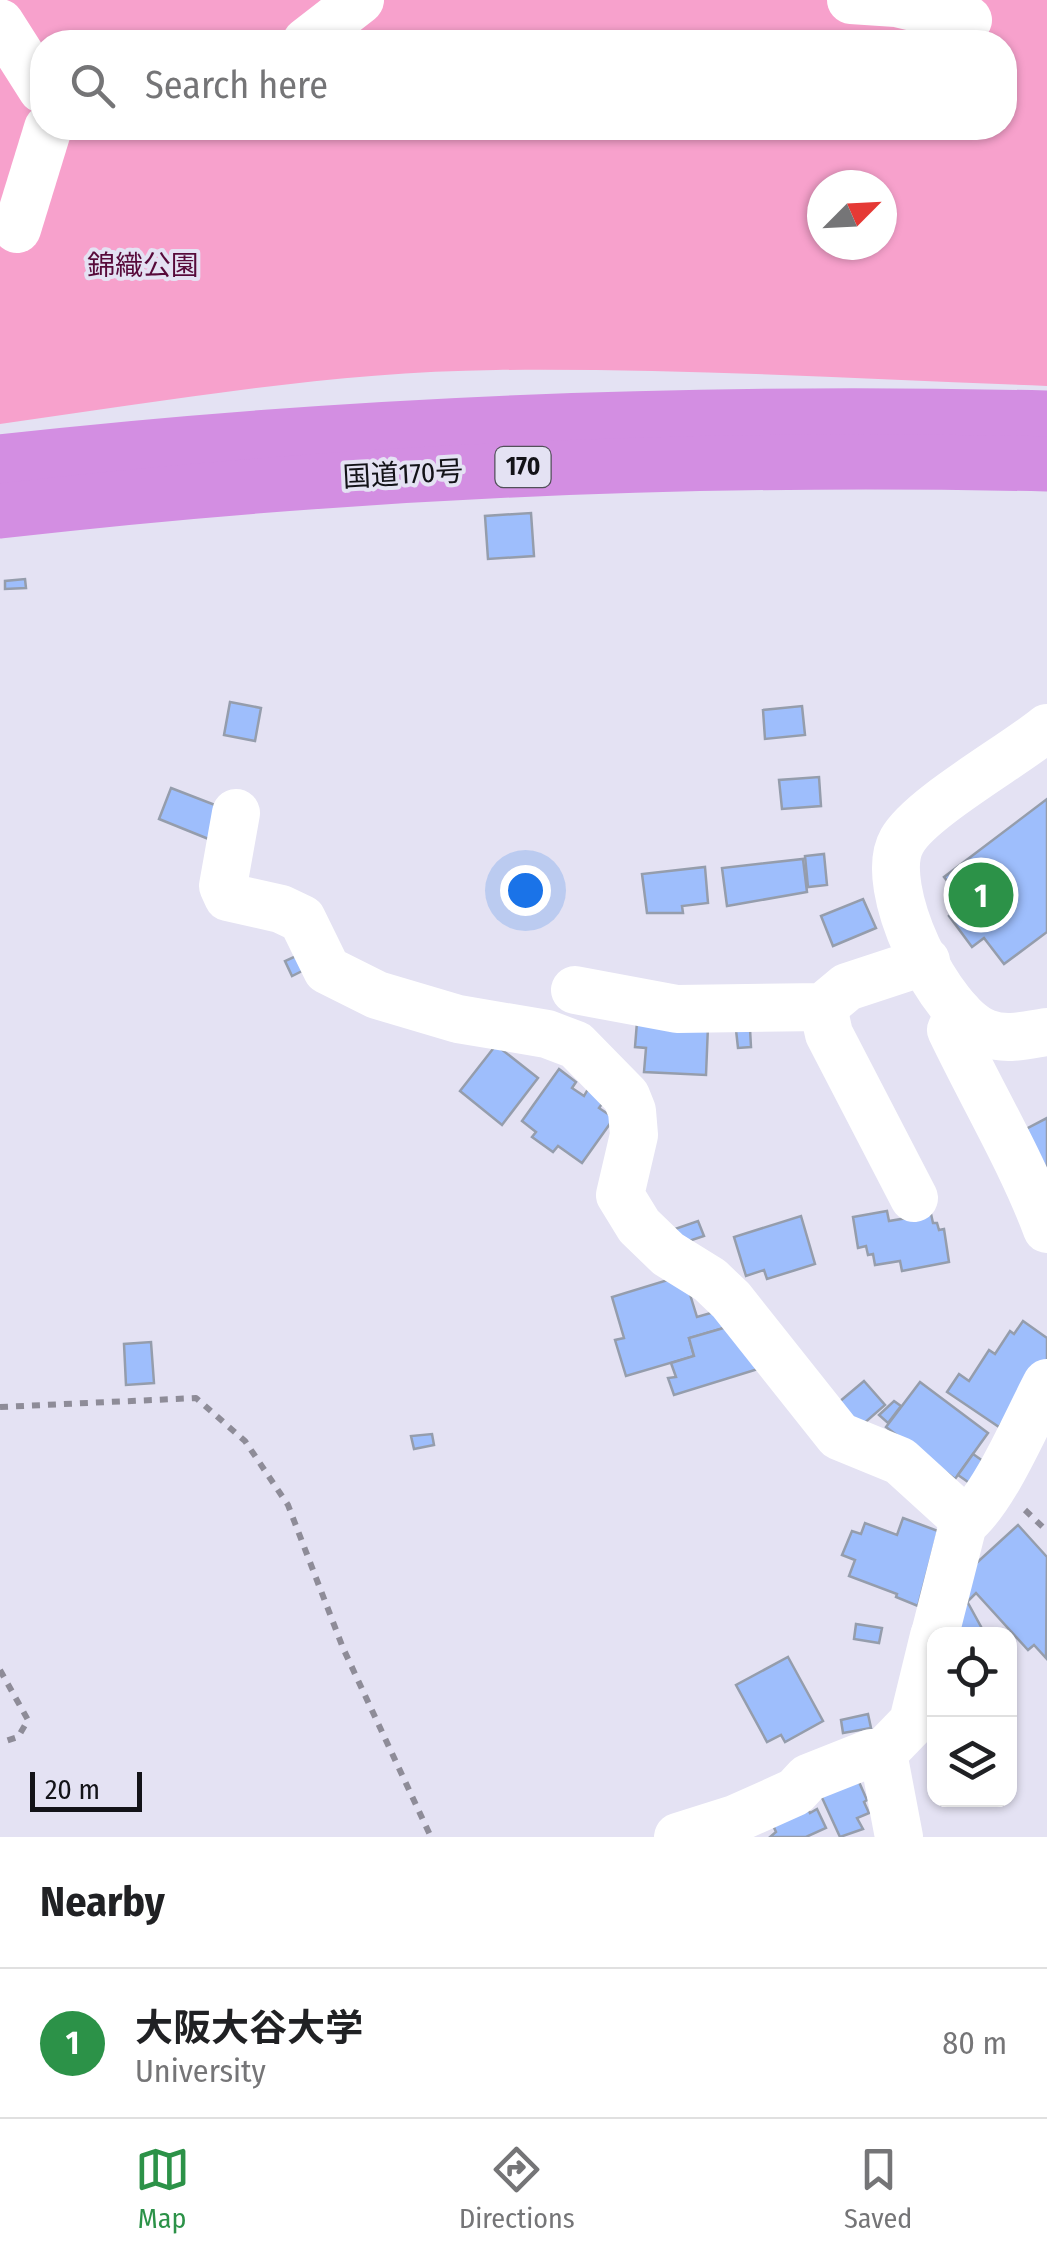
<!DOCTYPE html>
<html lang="en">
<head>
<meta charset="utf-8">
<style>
  :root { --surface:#fff; --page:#f2f2f2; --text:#202124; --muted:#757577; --line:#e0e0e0; --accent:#2c9248 }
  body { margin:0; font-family:"Fira Sans Condensed","Noto Sans JP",sans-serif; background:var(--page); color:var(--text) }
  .controls { position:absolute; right:30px; bottom:30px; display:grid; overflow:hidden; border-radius:20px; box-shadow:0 2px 8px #0004 }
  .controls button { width:90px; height:90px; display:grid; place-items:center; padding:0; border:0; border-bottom:2px solid var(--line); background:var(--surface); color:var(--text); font:50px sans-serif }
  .compass { position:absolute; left:807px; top:170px; width:90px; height:90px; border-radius:50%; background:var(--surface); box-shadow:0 2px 8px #0004; rotate:66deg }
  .scale { position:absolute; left:30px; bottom:25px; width:112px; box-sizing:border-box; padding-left:10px; border:5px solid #131318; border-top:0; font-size:28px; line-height:35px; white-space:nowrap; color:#131318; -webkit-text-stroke:8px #e4e2f3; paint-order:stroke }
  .you { position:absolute; left:525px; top:890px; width:35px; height:35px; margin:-25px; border:8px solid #fff; border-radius:50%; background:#1a73e8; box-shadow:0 0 0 15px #1a73e833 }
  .badge { display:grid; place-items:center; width:65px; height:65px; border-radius:50%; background:var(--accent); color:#fff; font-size:32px; font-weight:700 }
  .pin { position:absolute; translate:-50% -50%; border:5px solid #fff; box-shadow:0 2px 10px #0006 }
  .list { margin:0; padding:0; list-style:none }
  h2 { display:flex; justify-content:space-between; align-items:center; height:130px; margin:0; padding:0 40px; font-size:42px }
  h2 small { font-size:32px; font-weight:400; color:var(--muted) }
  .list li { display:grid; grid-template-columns:65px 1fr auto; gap:30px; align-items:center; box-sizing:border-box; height:150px; padding:0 40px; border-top:2px solid var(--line) }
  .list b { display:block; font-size:38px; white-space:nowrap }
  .list p { margin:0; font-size:32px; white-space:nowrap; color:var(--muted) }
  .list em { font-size:32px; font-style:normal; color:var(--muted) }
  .icon { flex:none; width:55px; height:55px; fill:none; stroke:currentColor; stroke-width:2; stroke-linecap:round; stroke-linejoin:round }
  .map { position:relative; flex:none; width:1047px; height:1837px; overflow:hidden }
  .search { position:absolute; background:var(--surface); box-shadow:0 2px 8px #0004; left:30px; right:30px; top:30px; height:110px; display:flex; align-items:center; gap:25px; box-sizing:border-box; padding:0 35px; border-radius:40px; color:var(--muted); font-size:38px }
  .sheet { height:280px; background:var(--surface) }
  nav { display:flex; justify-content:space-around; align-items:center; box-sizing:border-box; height:140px; border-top:2px solid var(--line); background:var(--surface); font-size:28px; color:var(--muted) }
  nav a { display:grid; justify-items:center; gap:5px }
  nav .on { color:var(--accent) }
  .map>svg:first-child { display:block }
  .green { fill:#f7a1cc; fill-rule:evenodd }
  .building { fill:#9ebefc; stroke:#959dac; stroke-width:2.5 }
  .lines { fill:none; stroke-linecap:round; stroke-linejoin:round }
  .path { stroke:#8e8c98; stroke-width:6; stroke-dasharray:8 8; stroke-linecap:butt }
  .minor { stroke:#fff; stroke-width:48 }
  .highway { stroke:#d38ee2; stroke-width:55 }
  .labels { text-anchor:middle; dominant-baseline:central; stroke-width:8; stroke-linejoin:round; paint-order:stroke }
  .shield { fill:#e4e2f3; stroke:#52515a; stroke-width:2.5 }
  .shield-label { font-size:25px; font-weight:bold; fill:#131318 }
  .park-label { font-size:28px; fill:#570a3a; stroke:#e4e2f3 }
  .street-label { font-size:28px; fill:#131318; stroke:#e4e2f3 }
</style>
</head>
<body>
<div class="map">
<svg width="1047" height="1837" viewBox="0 0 1047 1837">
  <rect width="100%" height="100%" fill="#e4e2f3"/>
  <path class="green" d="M 0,0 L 1047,0 L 1047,386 C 863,379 679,368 496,370 C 329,372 164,401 0,424 ZM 42,42 L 1004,42 L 1004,128 L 42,128 ZM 822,185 L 882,185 L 882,245 L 822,245 Z"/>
  <g class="building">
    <polygon points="531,513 534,556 488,559 485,516"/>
    <polygon points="25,579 26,588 5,589 5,581"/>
    <polygon points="230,702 261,708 255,741 224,735"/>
    <polygon points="802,706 805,735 765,739 763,710"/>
    <polygon points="819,777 821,806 782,809 779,780"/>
    <polygon points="171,788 228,810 216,842 159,819"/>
    <polygon points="1047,799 1047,932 1004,964 984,938 972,947 949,916 965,904 944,877"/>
    <polygon points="824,854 827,885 808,887 805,856"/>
    <polygon points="803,859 807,892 727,906 722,868"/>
    <polygon points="705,867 708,903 682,906 683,913 647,913 642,874"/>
    <polygon points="863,899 876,928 833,946 821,916"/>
    <polygon points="305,952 312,966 292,976 285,961"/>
    <polygon points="637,1022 708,1026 706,1075 644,1072 646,1048 635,1047"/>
    <polygon points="750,1029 751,1047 738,1048 736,1030"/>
    <polygon points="496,1045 538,1078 502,1125 460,1091"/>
    <polygon points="559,1069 576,1082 572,1088 584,1096 588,1089 604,1101 599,1108 614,1118 582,1163 558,1146 553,1152 532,1137 536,1132 522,1121"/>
    <polygon points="1047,1118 1047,1174 1024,1130"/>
    <polygon points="887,1211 889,1221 931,1214 933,1223 937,1223 939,1230 944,1229 949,1262 902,1271 900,1261 875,1265 873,1254 868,1255 866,1246 858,1248 853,1217"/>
    <polygon points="801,1216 815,1264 767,1279 764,1270 746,1276 734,1237"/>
    <polygon points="698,1221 704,1236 677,1245 672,1230"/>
    <polygon points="684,1275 697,1317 728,1308 734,1325 689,1338 694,1356 626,1376 615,1340 624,1338 612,1297"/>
    <polygon points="1023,1321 1047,1338 1047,1361 999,1427 947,1392 959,1374 969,1381 989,1350 995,1354 1010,1331 1014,1334"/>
    <polygon points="734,1325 758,1369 674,1395 668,1378 676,1377 671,1363 694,1356 689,1338"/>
    <polygon points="151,1342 154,1383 126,1385 124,1344"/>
    <polygon points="864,1381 885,1405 853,1433 832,1408"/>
    <polygon points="920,1382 988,1433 955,1479 886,1427"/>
    <polygon points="894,1401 901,1406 888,1423 879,1415"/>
    <polygon points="432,1434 434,1445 414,1449 411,1436"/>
    <polygon points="973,1454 993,1468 978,1489 958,1475"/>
    <polygon points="903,1518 938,1531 918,1606 896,1597 897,1594 849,1576 855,1560 842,1555 852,1531 861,1534 865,1523 897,1535"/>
    <polygon points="1018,1525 1047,1557 1046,1658 1034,1645 1028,1650 976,1593 965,1604 959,1579"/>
    <polygon points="968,1603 985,1634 944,1634 947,1615"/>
    <polygon points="856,1624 882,1628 879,1643 854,1639"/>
    <polygon points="788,1657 823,1721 785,1742 781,1735 767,1742 736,1685"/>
    <polygon points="868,1714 871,1728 843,1733 841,1720"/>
    <polygon points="855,1773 867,1800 864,1802 869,1813 857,1818 863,1829 840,1837 818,1789"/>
    <polygon points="807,1807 810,1813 817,1809 826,1828 806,1837 770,1837 776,1832 772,1823"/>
  </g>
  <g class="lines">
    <g class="path">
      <polyline points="0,1407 196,1398 245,1441 288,1505 343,1648 431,1837"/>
      <polyline points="1025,1510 1047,1531"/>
      <polyline points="0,1670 28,1720 18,1737 0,1743"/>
    </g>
    <g class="minor">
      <polyline points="851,0 896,3 968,20"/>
      <polyline points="0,23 42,89"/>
      <polyline points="306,42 360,0"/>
      <polyline points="17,229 48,128"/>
      <path d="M 1047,728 C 1013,756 920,808 902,841 C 876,886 940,1016 986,1033 C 1006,1041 1027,1035 1047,1032"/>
      <polyline points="236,813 223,886 228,897 281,909 302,919 327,970 377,995 458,1019 547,1034 576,1045 626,1096 632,1111 634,1135 620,1195 639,1226 668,1254 710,1280 731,1300 839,1436 900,1461 966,1521"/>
      <polyline points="575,990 677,1009 823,1007 847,987 926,961"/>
      <polyline points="823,1007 829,1034 914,1198"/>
      <path d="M 959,1013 L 951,1030 C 983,1097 1021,1160 1047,1229"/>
      <path d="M 935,1634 L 963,1524 C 995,1498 1026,1422 1047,1383"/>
      <polyline points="678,1837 735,1819 795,1792 808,1778 871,1753 883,1753"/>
      <polyline points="899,1837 883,1753 913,1722 934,1636"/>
    </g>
    <g class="highway">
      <path d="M 0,462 C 349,423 696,410 1047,418"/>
      <path d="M 0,511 C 348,471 696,456 1047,464"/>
    </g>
  </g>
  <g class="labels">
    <rect class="shield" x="495.5" y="447" width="55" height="40" rx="8"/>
    <g class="shield-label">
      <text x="523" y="467">170</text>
    </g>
    <g class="park-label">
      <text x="143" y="265">錦織公園</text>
    </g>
    <g class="street-label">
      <text transform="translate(403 474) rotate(-3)">国道170号</text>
    </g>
  </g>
</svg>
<div class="controls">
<button><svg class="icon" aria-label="locate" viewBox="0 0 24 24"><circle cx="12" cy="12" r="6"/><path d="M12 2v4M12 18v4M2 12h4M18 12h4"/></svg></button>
<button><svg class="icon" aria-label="layers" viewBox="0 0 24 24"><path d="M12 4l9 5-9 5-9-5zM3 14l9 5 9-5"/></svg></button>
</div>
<svg class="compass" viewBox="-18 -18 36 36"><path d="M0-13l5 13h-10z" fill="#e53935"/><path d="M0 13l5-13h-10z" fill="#757577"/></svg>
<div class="scale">20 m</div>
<div class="you"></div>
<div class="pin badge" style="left:981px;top:895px">1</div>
<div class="search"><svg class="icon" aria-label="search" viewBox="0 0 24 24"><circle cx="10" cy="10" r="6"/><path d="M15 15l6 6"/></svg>Search here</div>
</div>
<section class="sheet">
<h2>Nearby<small></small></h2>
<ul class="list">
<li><span class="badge">1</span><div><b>大阪大谷大学</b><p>University</p></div><em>80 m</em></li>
</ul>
</section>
<nav>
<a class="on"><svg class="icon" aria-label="map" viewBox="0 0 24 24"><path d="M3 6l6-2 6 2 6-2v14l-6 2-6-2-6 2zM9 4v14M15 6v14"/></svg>Map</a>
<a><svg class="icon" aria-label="directions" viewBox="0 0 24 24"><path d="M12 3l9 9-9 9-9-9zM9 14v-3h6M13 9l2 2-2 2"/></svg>Directions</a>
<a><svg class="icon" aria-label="saved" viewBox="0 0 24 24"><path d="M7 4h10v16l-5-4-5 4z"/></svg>Saved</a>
</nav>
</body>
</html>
